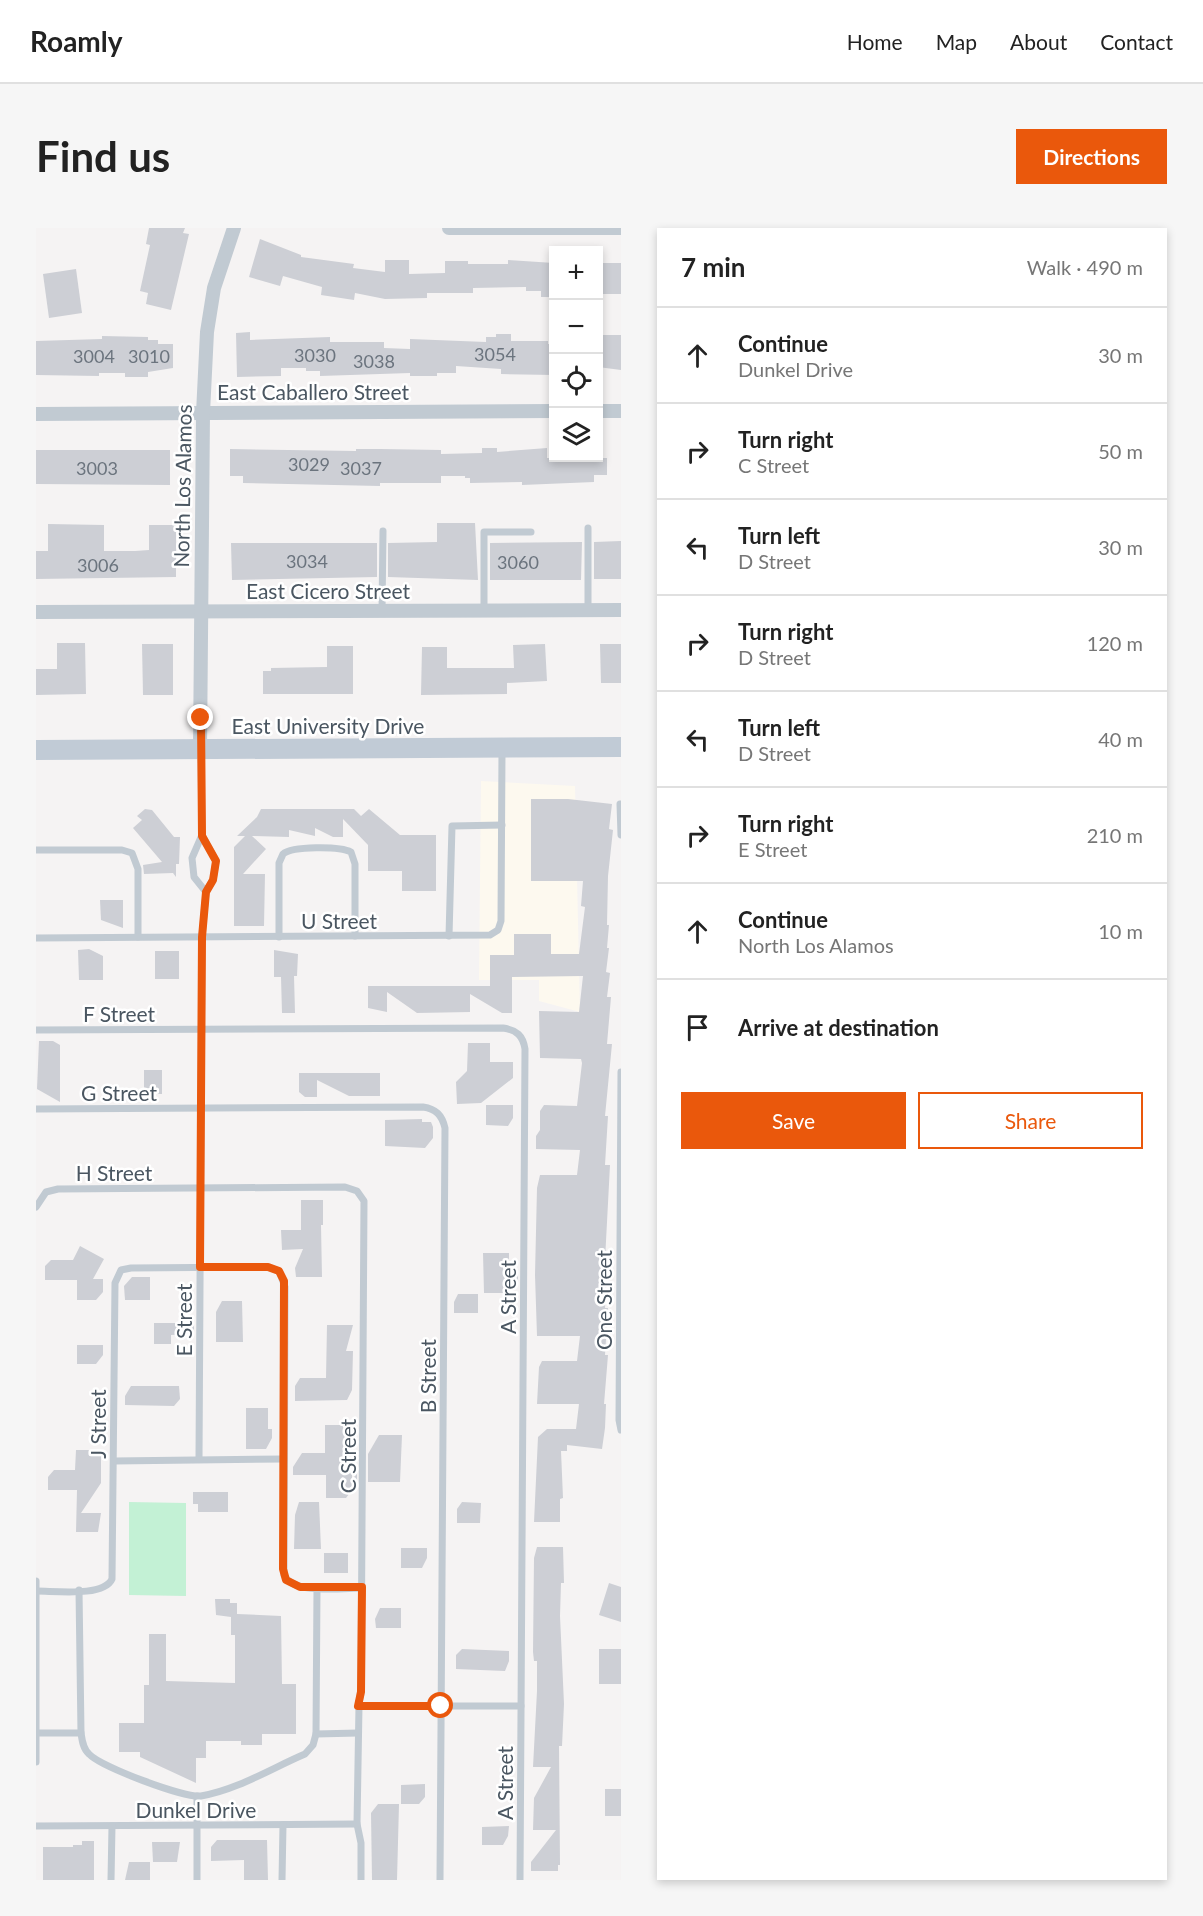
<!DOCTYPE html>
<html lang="en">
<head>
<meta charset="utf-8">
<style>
  :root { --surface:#fff; --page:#f6f6f6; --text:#222; --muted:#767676; --line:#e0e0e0; --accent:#ea580c }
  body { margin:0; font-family:Lato,sans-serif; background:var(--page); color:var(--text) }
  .controls { position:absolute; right:18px; top:18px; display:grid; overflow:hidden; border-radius:0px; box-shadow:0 3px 9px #0003 }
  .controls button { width:54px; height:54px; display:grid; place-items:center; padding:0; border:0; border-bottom:2px solid var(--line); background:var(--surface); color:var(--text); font:30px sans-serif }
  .stop { position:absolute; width:18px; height:18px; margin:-14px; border:4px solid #ea580c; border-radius:50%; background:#fff }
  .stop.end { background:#ea580c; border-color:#fff; box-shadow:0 2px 6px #0008 }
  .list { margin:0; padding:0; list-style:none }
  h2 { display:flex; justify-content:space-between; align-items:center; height:78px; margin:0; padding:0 24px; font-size:26px }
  h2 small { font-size:20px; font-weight:400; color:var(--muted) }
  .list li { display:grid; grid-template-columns:39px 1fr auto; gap:18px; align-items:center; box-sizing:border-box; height:96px; padding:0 24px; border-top:2px solid var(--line) }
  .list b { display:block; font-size:22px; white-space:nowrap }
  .list p { margin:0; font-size:20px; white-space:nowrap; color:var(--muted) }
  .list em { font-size:20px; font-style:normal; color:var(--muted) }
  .actions { display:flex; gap:12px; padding:18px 24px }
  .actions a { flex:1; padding:14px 0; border:2px solid var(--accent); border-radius:0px; text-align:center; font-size:21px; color:var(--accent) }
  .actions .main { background:var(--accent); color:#fff }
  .icon { flex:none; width:33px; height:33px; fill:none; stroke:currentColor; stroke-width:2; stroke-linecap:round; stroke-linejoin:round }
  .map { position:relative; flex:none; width:585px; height:1652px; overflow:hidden; border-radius:0px }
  header { display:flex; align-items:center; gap:36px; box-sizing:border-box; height:84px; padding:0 30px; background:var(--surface); border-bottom:2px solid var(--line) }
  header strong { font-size:28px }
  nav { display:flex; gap:33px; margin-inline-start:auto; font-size:21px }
  .intro { display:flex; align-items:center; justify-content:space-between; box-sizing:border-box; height:144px; padding:0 36px }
  h1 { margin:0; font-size:42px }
  .button { padding:15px 27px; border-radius:0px; background:var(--accent); color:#fff; font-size:21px; font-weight:700 }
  main { display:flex; gap:36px; padding:0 36px }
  aside { flex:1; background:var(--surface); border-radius:0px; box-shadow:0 3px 9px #0003 }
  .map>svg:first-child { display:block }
  .commercial { fill:#fdf9ef }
  .green { fill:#c3f1d5 }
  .building { fill:#cdcfd5 }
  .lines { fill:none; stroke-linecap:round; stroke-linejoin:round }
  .lane { stroke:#c1cad2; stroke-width:7 }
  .street { stroke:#c1cad2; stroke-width:14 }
  .secondary { stroke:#c1cbd6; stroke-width:20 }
  .route { stroke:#ea580c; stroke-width:8 }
  .labels { text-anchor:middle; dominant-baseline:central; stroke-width:5; stroke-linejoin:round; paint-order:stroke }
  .number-label { font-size:18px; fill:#6b747e }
  .street-label { font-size:21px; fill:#4a5661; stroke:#fff }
</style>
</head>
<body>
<header>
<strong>Roamly</strong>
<nav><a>Home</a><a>Map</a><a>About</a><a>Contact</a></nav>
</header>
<div class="intro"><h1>Find us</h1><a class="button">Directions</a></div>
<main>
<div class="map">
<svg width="585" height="1652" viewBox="0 0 585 1652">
  <rect width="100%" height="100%" fill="#f5f3f3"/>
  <polygon class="commercial" points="445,553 539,558 544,784 503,773 503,752 443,752"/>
  <polygon class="green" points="93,1274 150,1275 150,1368 93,1367"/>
  <g class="building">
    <polygon points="113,0 149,0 147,5 153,6 135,82 110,76 112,65 104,63 114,17 110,16"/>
    <polygon points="224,11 265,27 265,29 318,36 317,40 349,44 349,32 373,32 373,46 409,45 409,33 432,33 432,36 472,36 472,32 518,35 518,69 505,69 505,63 490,63 490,59 437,60 437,65 391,65 391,70 349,71 319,65 318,72 285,67 286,59 247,48 244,58 213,49"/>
    <rect x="562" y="35" width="23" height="31"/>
    <polygon points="40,41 46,85 13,90 7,46"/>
    <polygon points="214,104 214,112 294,109 294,114 348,114 348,120 374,121 374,111 450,114 450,109 460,109 460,106 475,106 475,113 512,113 512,116 518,116 518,147 465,146 465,141 420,138 420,145 401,145 401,148 374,148 374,145 284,148 284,143 270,143 270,140 245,140 245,148 201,149 200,105"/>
    <polygon points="562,107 585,107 585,142 562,139"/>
    <polygon points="66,108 112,109 112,112 122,112 122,116 137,116 137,140 112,144 112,149 89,149 89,145 63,145 63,148 0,147 0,113 66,111"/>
    <polygon points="446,220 461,220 461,224 511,220 511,230 571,230 571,247 558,247 558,254 486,257 486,254 434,255 434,250 429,250 429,248 405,248 405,255 344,255 344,258 207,255 207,248 194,248 194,221 320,223 320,221 344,221 405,222 405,226 446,225"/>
    <polygon points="0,222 134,222 134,257 0,256"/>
    <polygon points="401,295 439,295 442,352 352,349 352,315 401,314"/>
    <polygon points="12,296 68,297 68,323 99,323 113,322 113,297 140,297 140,349 0,351 0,323 12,323"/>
    <polygon points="585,313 585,351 558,351 558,314"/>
    <polygon points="546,314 545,352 454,352 454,315"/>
    <polygon points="195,315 341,315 341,349 196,352"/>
    <polygon points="21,415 49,415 50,466 0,467 0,441 21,441"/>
    <polygon points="106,416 137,416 137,467 107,467"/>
    <polygon points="509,416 511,453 471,455 471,466 385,467 386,419 411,419 411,440 478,440 477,417"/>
    <polygon points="564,416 585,416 585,455 565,455"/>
    <polygon points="291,418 317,418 317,466 227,466 227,443 235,443 235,440 291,439"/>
    <polygon points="495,571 532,571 576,576 573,601 577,602 572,648 571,697 573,697 571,720 573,720 570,744 574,745 571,769 575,769 571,816 576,816 569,888 572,888 569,937 574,937 569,1032 572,1032 569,1080 572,1080 569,1127 572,1127 568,1176 570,1176 569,1200 566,1221 531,1217 531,1223 525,1223 527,1270 524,1271 524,1294 498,1294 502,1209 511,1201 540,1201 543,1176 501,1176 503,1139 506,1133 541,1133 544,1108 501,1108 499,1047 501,960 504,947 541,947 544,922 500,921 500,908 504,902 504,883 508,877 541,878 546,835 545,831 504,830 503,783 543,784 547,748 476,749 476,785 466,785 434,766 434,784 381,785 351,764 351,784 332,780 332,758 454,758 454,727 478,727 478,706 515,706 515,726 543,726 549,679 545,678 547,653 495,653"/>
    <polygon points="109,581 116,582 138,609 144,609 143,636 140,636 140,649 137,645 108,646 107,637 126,634 97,600 106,592 101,588"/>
    <polygon points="225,581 318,581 325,588 333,581 364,607 400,607 400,663 366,663 366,643 332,643 332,617 307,591 307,609 297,609 279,600 279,608 253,602 253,609 216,608 230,621 207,646 229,646 228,698 198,698 198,619 209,608 201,608 221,589"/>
    <polygon points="64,672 87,672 87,700 65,692"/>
    <polygon points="53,721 67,728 67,752 43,752 42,722"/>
    <polygon points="238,722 262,726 261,748 258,748 259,785 246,785 245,749 238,749"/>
    <rect x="119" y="723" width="24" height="28"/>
    <polygon points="3,813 17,813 24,817 24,874 1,861"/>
    <polygon points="432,815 454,815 454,834 477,834 477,850 445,875 421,876 420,854 431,843"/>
    <polygon points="108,842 126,842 126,866 117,866 108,862"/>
    <polygon points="263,845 344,845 344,868 313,868 281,852 281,869 269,869 263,864"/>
    <polygon points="450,877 477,877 477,890 472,898 450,897"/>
    <polygon points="386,891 386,894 395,894 397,899 397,910 389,920 349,918 349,892"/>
    <polygon points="265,972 287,972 287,997 285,997 286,1049 260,1049 259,1040 267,1021 246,1022 245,1002 265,1002"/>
    <polygon points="44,1018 68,1031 57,1051 67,1051 67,1064 60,1072 41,1072 41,1052 9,1052 9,1038 15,1032 37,1032"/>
    <polygon points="447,1025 473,1025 473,1047 482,1047 482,1054 470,1065 448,1065"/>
    <polygon points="96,1049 114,1049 114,1072 89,1072 88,1058"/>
    <polygon points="422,1066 442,1066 442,1085 418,1085 418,1074"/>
    <polygon points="186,1073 206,1073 207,1114 180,1114 180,1084"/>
    <polygon points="118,1095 158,1095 158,1106 135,1107 135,1116 118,1116"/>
    <polygon points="291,1097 317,1097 310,1123 317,1123 316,1162 311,1172 259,1173 259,1158 264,1150 290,1150"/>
    <polygon points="41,1117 67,1117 67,1127 60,1136 41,1136"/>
    <polygon points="95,1158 143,1158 144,1171 138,1178 89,1177 89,1168"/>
    <polygon points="210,1180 232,1180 232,1201 236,1201 236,1210 230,1221 210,1221"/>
    <polygon points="289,1197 316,1197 316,1252 321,1245 321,1254 316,1254 316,1262 310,1270 290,1270 290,1247 257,1247 257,1239 266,1225 289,1225"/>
    <polygon points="343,1207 366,1207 364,1254 332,1254 332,1226"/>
    <polygon points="40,1222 65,1222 65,1255 45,1285 65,1285 62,1304 40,1304 41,1262 12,1262 12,1249 18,1242 39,1242"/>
    <polygon points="157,1264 192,1264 192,1284 162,1284 162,1276 157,1276"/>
    <polygon points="263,1274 283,1274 285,1321 258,1321 259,1287"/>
    <polygon points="426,1274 445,1275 444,1295 421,1295 421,1281"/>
    <polygon points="501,1319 527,1319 528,1355 525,1355 524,1388 528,1476 526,1518 523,1518 524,1637 522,1637 522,1643 495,1643 495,1634 520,1602 497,1602 498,1570 515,1539 497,1539 501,1463 501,1433 498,1433 497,1424 498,1330"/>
    <polygon points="365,1320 391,1320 391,1330 386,1340 365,1340"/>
    <rect x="288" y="1325" width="24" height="20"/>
    <polygon points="573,1355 585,1359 585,1394 563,1387"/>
    <polygon points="179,1371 194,1371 194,1375 201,1375 201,1386 245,1388 246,1456 260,1456 260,1506 226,1506 226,1517 205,1517 205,1513 170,1513 170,1530 160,1530 160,1555 104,1529 104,1524 83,1524 83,1495 108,1495 108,1457 113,1457 113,1406 130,1406 130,1453 199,1455 199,1407 195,1407 195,1389 180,1387"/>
    <polygon points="344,1380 365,1380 365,1400 340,1400 339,1391"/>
    <polygon points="426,1421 473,1423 473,1433 469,1443 420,1441 420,1427"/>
    <rect x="563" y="1421" width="22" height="35"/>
    <polygon points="389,1556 389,1569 383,1576 365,1576 365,1557"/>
    <rect x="569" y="1561" width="16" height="27"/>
    <polygon points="342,1576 363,1576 361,1652 336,1652 335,1585"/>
    <polygon points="473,1598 472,1608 467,1617 446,1617 446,1599"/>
    <polygon points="181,1612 231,1612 232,1652 208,1652 208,1632 175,1633 175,1619"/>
    <polygon points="46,1613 58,1613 58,1652 7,1652 7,1619 37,1619 37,1617 46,1617"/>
    <polygon points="116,1614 144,1614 141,1634 117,1634"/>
    <polygon points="93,1634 114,1634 114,1652 89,1652"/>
  </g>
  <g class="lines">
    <g class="lane">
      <polyline points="552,300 552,382"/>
      <polyline points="448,382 448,304 495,304"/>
      <polyline points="346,383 347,303"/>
      <polyline points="165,524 166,607 156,630 158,649 170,664"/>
      <polyline points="584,576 585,607"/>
      <polyline points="0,622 86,622 96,625 102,641 102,709"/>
      <polyline points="413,708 416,598 466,597"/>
      <path d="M 243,709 L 243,635 L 247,626 C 256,618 304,618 315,624 L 319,636 L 319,708"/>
      <polyline points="0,710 454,707 462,702 465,693 466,522"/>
      <path d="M 0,802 L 467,800 C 481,802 487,808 489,821 L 484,1652"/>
      <polyline points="585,844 583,1192 585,1202"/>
      <path d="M 0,881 L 387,879 C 400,881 406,887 409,900 L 404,1652"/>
      <polyline points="0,979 10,964 22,961 309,959 321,963 328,973 325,1457 323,1478 321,1596 325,1615 325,1652"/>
      <polyline points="163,1231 166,709 170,664 177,652 180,633 166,607"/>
      <polyline points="78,1233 248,1231"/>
      <polyline points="0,1353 0,1534"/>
      <path d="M 43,1362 L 45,1505 C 46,1512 47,1521 53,1526 C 65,1539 148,1570 165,1568 C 201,1562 236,1540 269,1526 L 277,1517 L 280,1506 L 281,1360"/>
      <path d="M 1,1363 C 20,1363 68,1369 76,1351 L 79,1055 L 85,1042 L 95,1040 L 232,1039 L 243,1043 L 249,1059 L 248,1347 C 257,1367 307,1360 326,1360"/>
      <polyline points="323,1478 485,1478"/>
      <polyline points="0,1505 45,1505"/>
      <polyline points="280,1506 322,1505"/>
      <polyline points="0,1598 321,1596"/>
      <polyline points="75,1652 76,1598"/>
      <polyline points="161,1652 161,1568"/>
      <polyline points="246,1652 247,1597"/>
    </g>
    <g class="street">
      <polyline points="413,0 585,0"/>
      <polyline points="562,183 585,183"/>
      <polyline points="0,186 518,183"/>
      <polyline points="0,384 585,382"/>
      <polyline points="164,521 167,185 171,104 178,60 198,0"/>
    </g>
    <polyline class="secondary" points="0,522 585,519"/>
  </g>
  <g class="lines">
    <polyline class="route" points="165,490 166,608 180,633 177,652 170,664 166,709 164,1039 232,1039 243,1043 248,1053 247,1341 250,1352 264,1359 326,1359 325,1464 322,1478 405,1478"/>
  </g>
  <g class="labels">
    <g class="number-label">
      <text x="459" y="126">3054</text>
      <text x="279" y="127">3030</text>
      <text x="58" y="128">3004</text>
      <text x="113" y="128">3010</text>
      <text x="338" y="133">3038</text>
      <text x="273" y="236">3029</text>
      <text x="61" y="240">3003</text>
      <text x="325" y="240">3037</text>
      <text x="271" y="333">3034</text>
      <text x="482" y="334">3060</text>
      <text x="62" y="337">3006</text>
    </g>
    <g class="street-label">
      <text x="277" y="163">East Caballero Street</text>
      <text transform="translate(146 258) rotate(-89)">North Los Alamos</text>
      <text x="292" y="362">East Cicero Street</text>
      <text x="292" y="497">East University Drive</text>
      <text x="303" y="692">U Street</text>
      <text x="83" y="785">F Street</text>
      <text x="83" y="864">G Street</text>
      <text x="78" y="944">H Street</text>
      <text transform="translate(471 1069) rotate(-90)">A Street</text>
      <text transform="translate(567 1072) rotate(-90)">One Street</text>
      <text transform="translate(147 1092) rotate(-90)">E Street</text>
      <text transform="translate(391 1148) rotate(-90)">B Street</text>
      <text transform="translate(61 1196) rotate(-90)">J Street</text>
      <text transform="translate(311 1228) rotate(-90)">C Street</text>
      <text transform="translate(468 1555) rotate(-90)">A Street</text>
      <text x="160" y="1581">Dunkel Drive</text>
    </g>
  </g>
</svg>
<div class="controls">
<button>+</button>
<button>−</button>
<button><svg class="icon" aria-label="locate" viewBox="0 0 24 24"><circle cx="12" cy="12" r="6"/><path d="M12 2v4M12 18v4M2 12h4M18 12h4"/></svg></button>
<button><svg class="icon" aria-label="layers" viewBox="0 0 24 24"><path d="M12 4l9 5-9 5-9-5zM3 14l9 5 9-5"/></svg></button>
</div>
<div class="stop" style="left:405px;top:1478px"></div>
<div class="stop end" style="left:165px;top:490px"></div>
</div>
<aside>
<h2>7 min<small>Walk · 490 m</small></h2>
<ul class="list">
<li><svg class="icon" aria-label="ahead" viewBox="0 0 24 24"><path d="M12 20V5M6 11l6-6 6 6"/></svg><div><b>Continue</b><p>Dunkel Drive</p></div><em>30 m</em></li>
<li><svg class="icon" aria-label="right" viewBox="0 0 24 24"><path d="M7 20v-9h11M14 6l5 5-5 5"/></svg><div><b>Turn right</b><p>C Street</p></div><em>50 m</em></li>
<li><svg class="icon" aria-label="left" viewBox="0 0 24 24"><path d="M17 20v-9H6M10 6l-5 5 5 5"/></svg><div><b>Turn left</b><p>D Street</p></div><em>30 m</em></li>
<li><svg class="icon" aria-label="right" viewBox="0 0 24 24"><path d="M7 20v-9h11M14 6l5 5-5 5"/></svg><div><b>Turn right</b><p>D Street</p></div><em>120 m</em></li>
<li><svg class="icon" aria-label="left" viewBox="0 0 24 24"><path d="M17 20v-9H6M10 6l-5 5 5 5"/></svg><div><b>Turn left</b><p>D Street</p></div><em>40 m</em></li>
<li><svg class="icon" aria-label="right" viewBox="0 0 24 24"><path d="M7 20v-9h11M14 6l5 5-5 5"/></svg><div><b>Turn right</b><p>E Street</p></div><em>210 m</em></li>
<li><svg class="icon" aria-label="ahead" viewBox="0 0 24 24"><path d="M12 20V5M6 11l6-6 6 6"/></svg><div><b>Continue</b><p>North Los Alamos</p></div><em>10 m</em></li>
<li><svg class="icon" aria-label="arrive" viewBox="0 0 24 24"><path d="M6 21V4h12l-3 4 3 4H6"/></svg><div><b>Arrive at destination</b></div></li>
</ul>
<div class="actions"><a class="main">Save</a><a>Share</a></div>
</aside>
</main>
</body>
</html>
